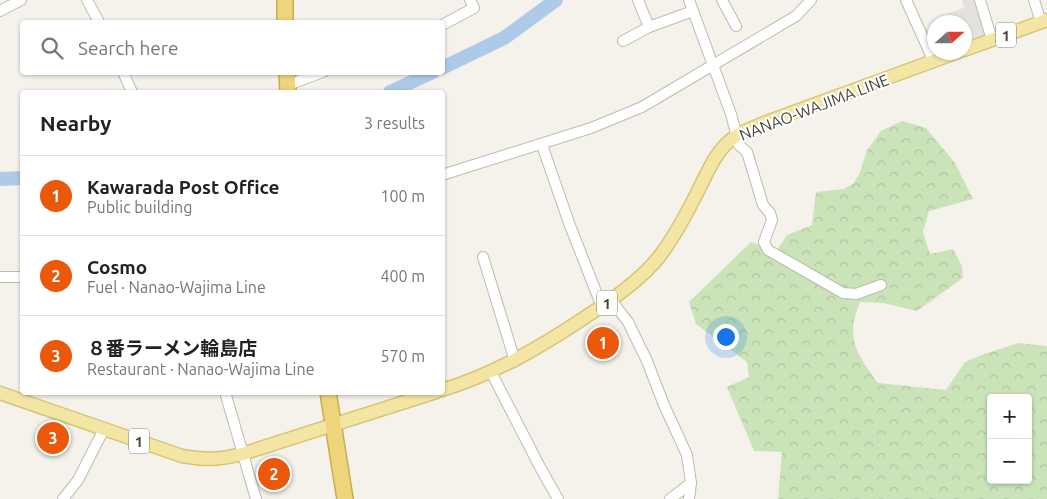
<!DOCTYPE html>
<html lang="en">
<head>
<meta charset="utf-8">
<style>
  :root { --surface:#fff; --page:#f6f6f6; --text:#222; --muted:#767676; --line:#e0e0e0; --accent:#ea580c }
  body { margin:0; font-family:Ubuntu,"Noto Sans JP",sans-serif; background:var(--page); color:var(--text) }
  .controls { position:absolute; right:15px; bottom:15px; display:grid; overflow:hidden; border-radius:5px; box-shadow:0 1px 4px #0004 }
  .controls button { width:45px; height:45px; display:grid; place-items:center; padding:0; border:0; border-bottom:1px solid var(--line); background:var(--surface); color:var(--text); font:25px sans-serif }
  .compass { position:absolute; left:927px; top:15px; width:45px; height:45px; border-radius:50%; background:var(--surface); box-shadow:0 1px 4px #0004; rotate:69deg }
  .you { position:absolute; left:725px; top:336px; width:18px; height:18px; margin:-12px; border:4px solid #fff; border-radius:50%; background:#1a73e8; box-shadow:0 0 0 8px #1a73e833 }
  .badge { display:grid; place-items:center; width:32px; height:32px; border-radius:50%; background:var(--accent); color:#fff; font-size:16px; font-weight:700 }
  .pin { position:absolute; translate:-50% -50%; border:2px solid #fff; box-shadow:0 1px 5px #0006 }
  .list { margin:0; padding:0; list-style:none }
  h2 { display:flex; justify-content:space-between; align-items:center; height:65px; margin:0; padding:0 20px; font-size:21px }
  h2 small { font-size:16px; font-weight:400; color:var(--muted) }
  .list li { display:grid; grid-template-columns:32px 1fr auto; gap:15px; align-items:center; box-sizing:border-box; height:80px; padding:0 20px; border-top:1px solid var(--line) }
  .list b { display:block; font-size:19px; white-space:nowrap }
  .list p { margin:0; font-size:16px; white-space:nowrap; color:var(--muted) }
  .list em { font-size:16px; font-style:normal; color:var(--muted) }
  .icon { flex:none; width:28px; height:28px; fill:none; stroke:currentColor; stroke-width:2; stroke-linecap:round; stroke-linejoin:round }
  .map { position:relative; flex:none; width:1047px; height:499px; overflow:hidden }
  .search { position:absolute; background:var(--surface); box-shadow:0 1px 4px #0004; left:20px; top:20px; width:425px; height:55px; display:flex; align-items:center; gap:12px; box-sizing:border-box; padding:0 18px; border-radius:5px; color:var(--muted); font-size:19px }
  .panel { position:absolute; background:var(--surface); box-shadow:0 1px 4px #0004; left:20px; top:90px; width:425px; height:305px; border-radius:5px }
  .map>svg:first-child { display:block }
  .forest { fill:url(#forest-crowns); fill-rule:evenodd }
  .parking { fill:#e3e2df }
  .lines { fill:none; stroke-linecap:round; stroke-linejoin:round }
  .river { stroke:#afcae9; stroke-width:14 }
  .minor-casing { stroke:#bebbae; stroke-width:12 }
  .major-casing { stroke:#d7c576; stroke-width:15 }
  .highway-casing { stroke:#ccac4d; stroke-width:18 }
  .minor { stroke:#fff; stroke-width:10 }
  .major { stroke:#f3e6a5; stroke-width:12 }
  .highway { stroke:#eed57c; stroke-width:15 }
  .labels { text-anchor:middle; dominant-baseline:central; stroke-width:4; stroke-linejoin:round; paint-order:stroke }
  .shield { fill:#fff; stroke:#7e7b75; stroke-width:1 }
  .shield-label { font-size:15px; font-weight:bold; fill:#47433a }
  .street-label { font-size:16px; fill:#47433a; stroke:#fff }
</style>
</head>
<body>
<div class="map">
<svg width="1047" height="499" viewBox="0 0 1047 499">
  <defs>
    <pattern id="forest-crowns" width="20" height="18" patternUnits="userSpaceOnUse" patternTransform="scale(1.25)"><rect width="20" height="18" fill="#cbe3b9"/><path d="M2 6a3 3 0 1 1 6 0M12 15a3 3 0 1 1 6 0" fill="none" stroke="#b0c4a0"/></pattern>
  </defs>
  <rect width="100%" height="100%" fill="#f4f2eb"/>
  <path class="forest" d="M 902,121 L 926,128 L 955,163 L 973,199 L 929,211 L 923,232 L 930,254 L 953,249 L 962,266 L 963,278 L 917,311 L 883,303 L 860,302 C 845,339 856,352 878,383 L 946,390 L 965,362 L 984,354 L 1019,343 L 1047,346 L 1047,499 L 778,499 L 782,452 L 754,451 L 727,387 L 749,377 L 747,362 L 696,324 L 689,302 L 751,242 L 777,250 L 787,235 L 812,225 L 816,192 L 844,189 L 854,183 L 860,172 L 867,150 L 881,131 ZM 991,398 L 1028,398 L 1028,480 L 991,480 Z"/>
  <polygon class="parking" points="962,0 976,0 988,35 965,43 964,22 944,22 941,16 964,8"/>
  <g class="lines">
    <g class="river">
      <polyline points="442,68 504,38 556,0"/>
      <polyline points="390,92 433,72"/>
      <polyline points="0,179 22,178"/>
    </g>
    <g class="minor-casing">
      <g id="minor">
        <polyline points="87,0 99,22"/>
        <polyline points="638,0 649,27 693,11"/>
        <polyline points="689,0 731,114 739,145 747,152 763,205 770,213 772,220 764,242 768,250 843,293 856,294 881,285"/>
        <polyline points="722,0 736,26"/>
        <polyline points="906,0 934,62"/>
        <polyline points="980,0 992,40"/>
        <polyline points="1034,0 1041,22"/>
        <polyline points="0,11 21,0"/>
        <polyline points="442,25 474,8 470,0"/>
        <polyline points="623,41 649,27"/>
        <polyline points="123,72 132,92"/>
        <polyline points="288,85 323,72"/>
        <polyline points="542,145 569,223 602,307"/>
        <polyline points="442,175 591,128 642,107 796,16 811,0"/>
        <polyline points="483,257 515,361"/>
        <polyline points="0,277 22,277"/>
        <polyline points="611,300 628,322 647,361 664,405 687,455 691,483 689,499"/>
        <polyline points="491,372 541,469 558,499"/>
        <polyline points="225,392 256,499"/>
        <polyline points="63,499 78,480 104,429"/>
        <polyline points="670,499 691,483"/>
      </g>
    </g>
    <g class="major-casing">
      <g id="major">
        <polyline points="964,50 1047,20"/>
        <path d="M 442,390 C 494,374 539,348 584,318 C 610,301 643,279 662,253 C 675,235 688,211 698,191 C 708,171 717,148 736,136 C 745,130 755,127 764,123 L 958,52"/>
        <path d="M 0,393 L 182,456 C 206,460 219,460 242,454 L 436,392"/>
      </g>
    </g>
    <g class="highway-casing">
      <g id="highway">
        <polyline points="285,0 285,22"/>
        <polyline points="287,72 288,92"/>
        <polyline points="328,392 345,499"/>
      </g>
    </g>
    <use href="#minor" class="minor"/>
    <use href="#major" class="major"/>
    <use href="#highway" class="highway"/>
  </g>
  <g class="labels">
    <g class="shield">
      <rect x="996" y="22.5" width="20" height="25" rx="4"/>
      <rect x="597" y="290.5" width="20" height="25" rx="4"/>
      <rect x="129" y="428.5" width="20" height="25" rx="4"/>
    </g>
    <g class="shield-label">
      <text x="1006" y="35">1</text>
      <text x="607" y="303">1</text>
      <text x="139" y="441">1</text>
    </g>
    <g class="street-label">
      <text transform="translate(814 107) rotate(-21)">NANAO-WAJIMA LINE</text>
    </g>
  </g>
</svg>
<div class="controls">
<button>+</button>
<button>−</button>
</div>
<svg class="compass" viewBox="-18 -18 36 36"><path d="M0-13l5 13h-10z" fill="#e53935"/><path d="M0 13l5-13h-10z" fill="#767676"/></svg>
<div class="you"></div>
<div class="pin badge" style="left:603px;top:343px">1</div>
<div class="pin badge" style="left:274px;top:474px">2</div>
<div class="pin badge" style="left:53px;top:438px">3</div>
<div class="search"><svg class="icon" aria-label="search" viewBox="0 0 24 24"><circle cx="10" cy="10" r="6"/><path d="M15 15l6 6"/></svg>Search here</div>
<section class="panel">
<h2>Nearby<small>3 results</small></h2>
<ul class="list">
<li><span class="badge">1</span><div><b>Kawarada Post Office</b><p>Public building</p></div><em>100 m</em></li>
<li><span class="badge">2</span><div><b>Cosmo</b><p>Fuel · Nanao-Wajima Line</p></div><em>400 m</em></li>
<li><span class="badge">3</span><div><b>８番ラーメン輪島店</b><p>Restaurant · Nanao-Wajima Line</p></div><em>570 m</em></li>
</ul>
</section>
</div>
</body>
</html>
